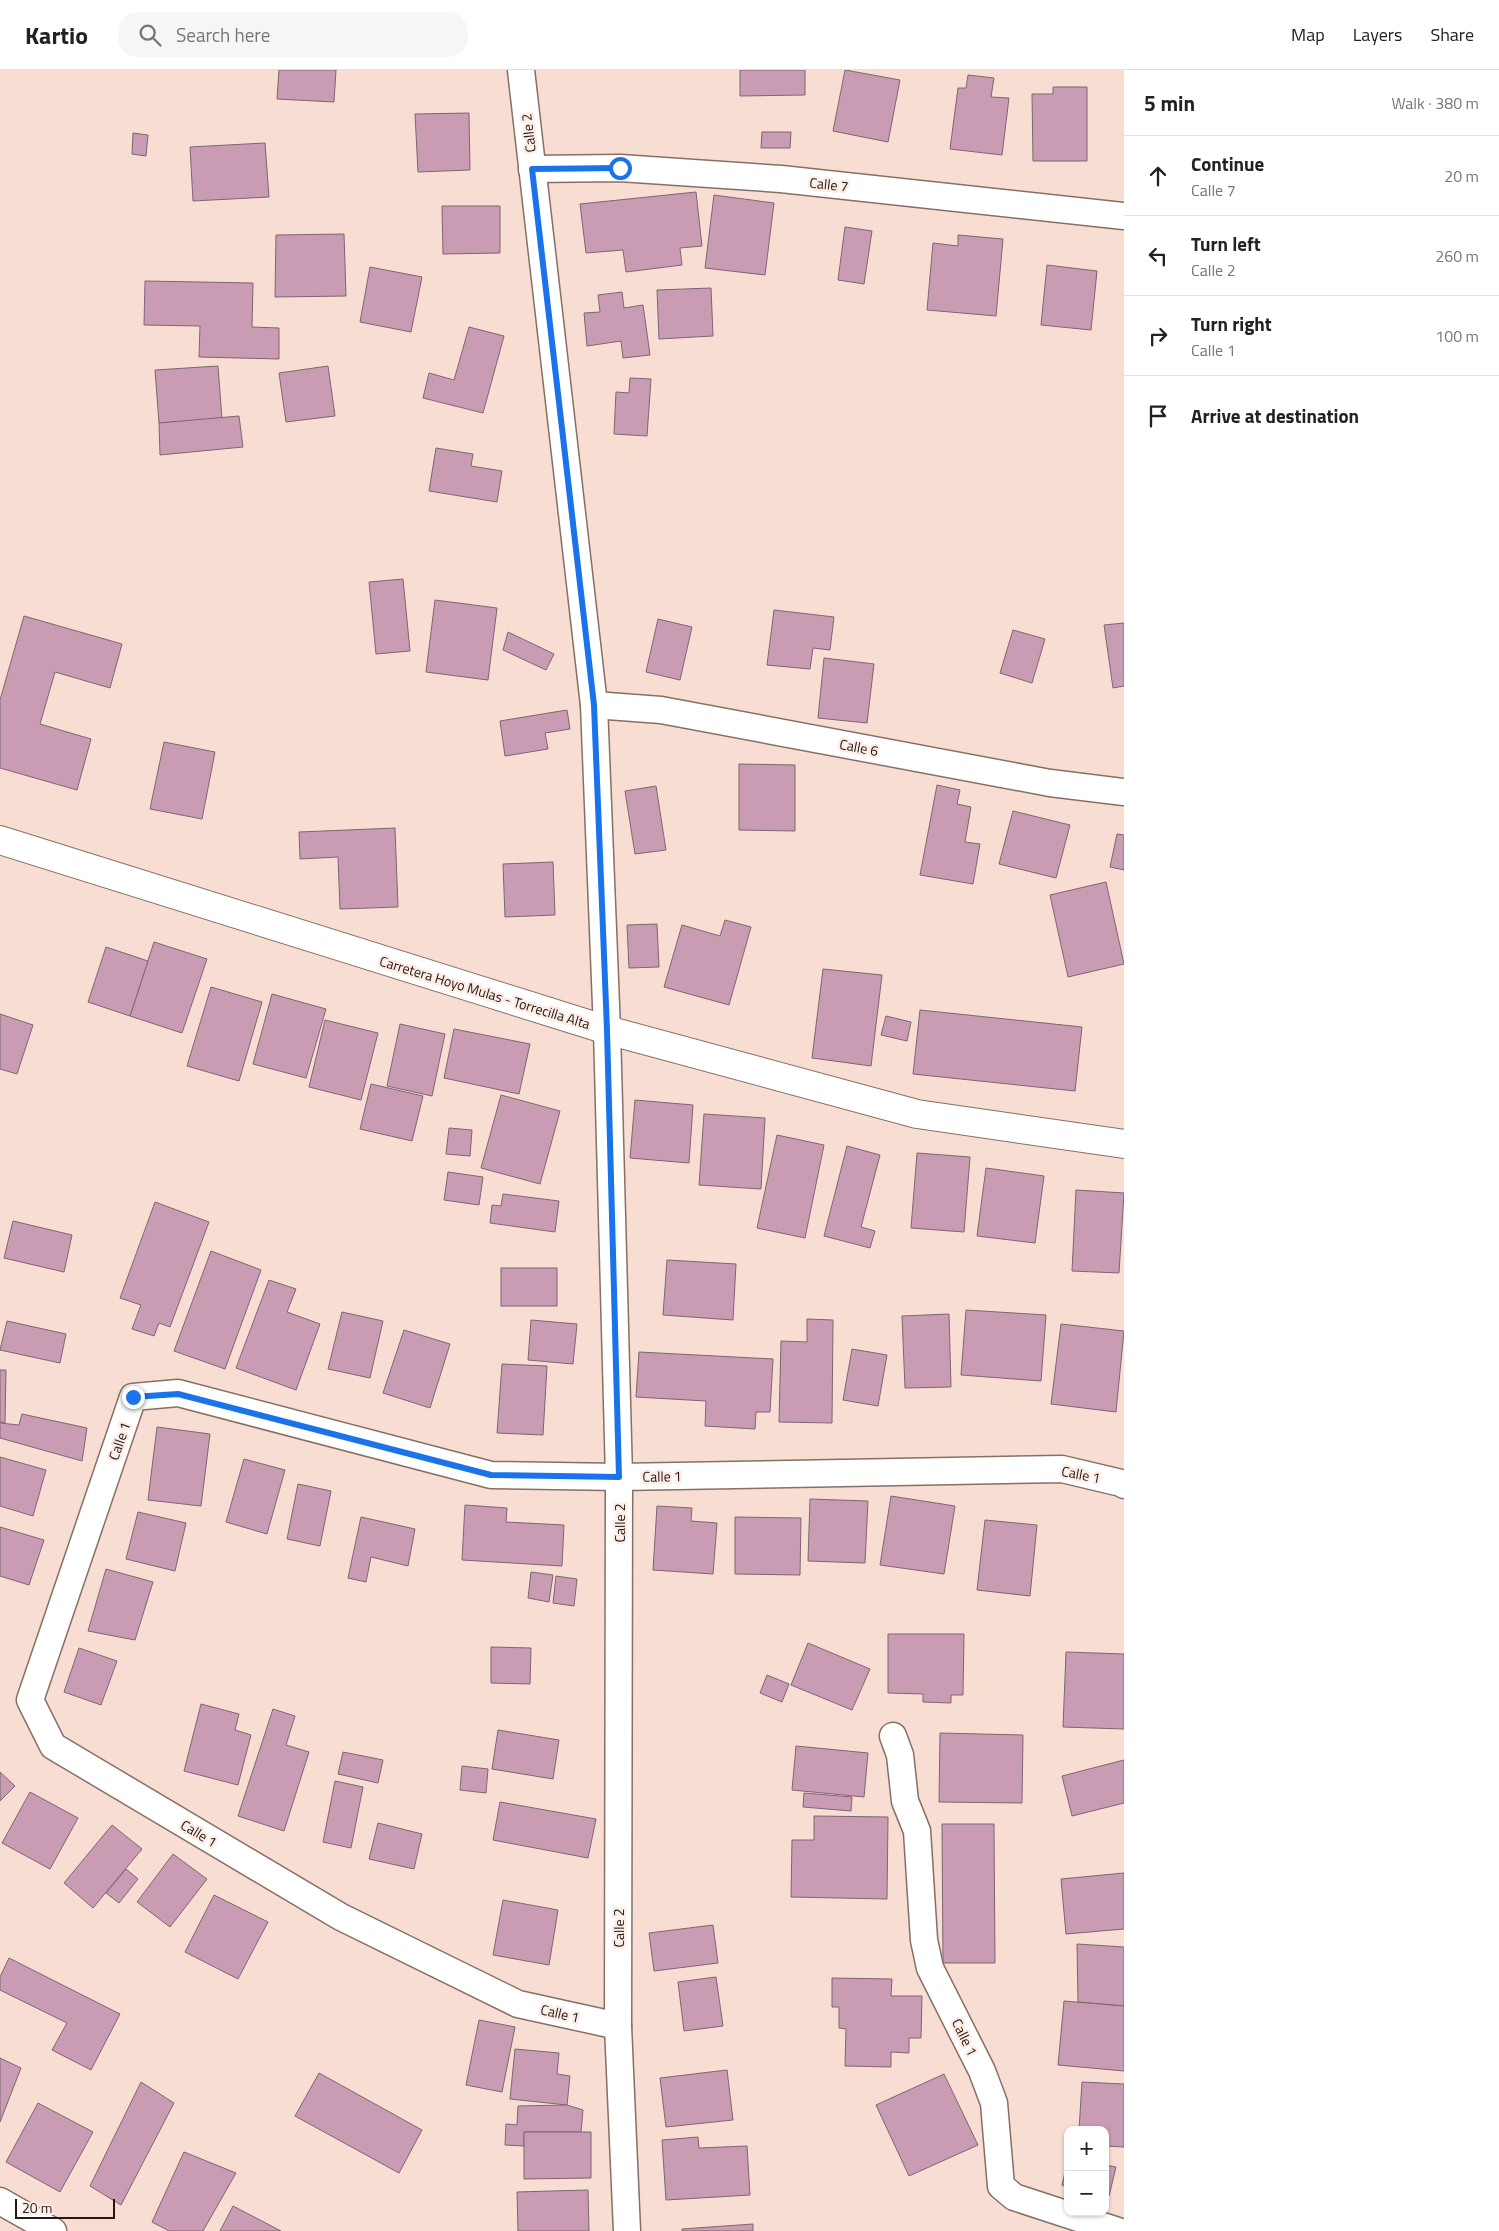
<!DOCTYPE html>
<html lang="en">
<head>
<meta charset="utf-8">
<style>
  :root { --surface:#fff; --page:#f6f6f6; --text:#222; --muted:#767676; --line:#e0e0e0 }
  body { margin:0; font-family:"Titillium Web",sans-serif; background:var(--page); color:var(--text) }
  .controls { position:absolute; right:15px; bottom:15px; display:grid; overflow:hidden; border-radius:10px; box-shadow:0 1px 4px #0004 }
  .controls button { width:45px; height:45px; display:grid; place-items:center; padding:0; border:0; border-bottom:1px solid var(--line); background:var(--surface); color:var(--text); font:25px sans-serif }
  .scale { position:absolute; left:15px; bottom:12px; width:100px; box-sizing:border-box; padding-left:5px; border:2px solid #221815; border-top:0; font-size:14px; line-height:18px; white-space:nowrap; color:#221815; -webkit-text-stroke:4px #feede6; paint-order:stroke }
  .stop { position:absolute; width:15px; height:15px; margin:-11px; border:4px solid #1a73e8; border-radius:50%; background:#fff }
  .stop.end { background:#1a73e8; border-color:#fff; box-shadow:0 1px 5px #0008 }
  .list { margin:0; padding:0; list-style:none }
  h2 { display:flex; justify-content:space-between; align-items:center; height:65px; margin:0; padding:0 20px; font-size:21px }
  h2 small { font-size:16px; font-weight:400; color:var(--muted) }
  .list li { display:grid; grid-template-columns:32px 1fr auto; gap:15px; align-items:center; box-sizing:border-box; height:80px; padding:0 20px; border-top:1px solid var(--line) }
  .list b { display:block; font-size:19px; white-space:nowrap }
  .list p { margin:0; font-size:16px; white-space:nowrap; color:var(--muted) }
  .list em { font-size:16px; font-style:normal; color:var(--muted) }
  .icon { flex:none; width:28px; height:28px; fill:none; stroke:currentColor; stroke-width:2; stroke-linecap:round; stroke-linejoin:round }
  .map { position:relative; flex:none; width:1124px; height:2161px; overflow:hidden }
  header { display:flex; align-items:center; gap:30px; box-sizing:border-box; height:70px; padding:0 25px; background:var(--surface); border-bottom:1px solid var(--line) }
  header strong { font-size:24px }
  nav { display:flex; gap:28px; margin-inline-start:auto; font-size:18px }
  .search { width:350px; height:45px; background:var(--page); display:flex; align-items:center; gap:12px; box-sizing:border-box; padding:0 18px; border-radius:20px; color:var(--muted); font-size:19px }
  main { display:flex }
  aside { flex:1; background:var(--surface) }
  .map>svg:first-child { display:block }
  .building { fill:#c99cb4; stroke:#7c6672 }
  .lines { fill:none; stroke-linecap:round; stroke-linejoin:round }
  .street-casing { stroke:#876f66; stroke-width:29 }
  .secondary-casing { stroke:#876f66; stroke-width:30 }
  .street { stroke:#fff; stroke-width:26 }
  .secondary { stroke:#fff; stroke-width:28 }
  .route { stroke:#1a73e8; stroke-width:6 }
  .labels { text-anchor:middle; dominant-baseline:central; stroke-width:5; stroke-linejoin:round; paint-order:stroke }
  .street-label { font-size:14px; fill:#221815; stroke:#feede6 }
</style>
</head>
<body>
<header>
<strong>Kartio</strong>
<div class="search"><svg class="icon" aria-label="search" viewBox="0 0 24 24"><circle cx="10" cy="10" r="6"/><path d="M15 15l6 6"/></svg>Search here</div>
<nav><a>Map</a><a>Layers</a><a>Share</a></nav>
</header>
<main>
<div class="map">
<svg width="1124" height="2161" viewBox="0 0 1124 2161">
  <rect width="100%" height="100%" fill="#f8ddd3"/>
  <g class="building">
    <polygon points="279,0 336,0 334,32 277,29"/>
    <polygon points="740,0 805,0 805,25 740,26"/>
    <polygon points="845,0 900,10 888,72 833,61"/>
    <polygon points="968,5 994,8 991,27 1009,28 1002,85 950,79 958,18 966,18"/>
    <polygon points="1053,17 1087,17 1087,91 1033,91 1032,24 1053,24"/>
    <polygon points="469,43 470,100 418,102 415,44"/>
    <polygon points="762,62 791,62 790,78 761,78"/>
    <polygon points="133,63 148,65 146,86 132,84"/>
    <polygon points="265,73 269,127 193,131 190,77"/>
    <polygon points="696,122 702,176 680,178 682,195 626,202 623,180 586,183 580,134"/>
    <polygon points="714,125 774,133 765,205 705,198"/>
    <polygon points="442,136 500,136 500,183 443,184"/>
    <polygon points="845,157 872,161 864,214 838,210"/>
    <polygon points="344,164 346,226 275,227 276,165"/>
    <polygon points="958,165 1003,169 996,246 927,240 933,173 958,176"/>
    <polygon points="1047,195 1097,201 1091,260 1041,255"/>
    <polygon points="370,197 422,207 411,262 360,252"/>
    <polygon points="145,211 253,213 252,257 279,258 279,289 199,287 200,256 144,255"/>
    <polygon points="711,218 713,266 659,269 657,220"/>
    <polygon points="622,222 624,238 643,235 650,285 623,288 621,271 587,276 584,243 600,242 598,225"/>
    <polygon points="469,257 504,266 483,343 423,328 429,303 454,310"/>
    <polygon points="218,296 222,349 159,353 155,300"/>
    <polygon points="328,296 335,346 286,352 279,303"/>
    <polygon points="630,308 651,309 647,366 614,364 616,322 629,323"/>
    <polygon points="239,346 243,377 160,385 159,353"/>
    <polygon points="436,378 473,384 471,396 502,401 497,432 429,421"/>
    <polygon points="403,509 410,581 376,584 369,512"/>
    <polygon points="435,530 497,538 488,610 426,602"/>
    <polygon points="774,540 834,547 830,580 813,578 810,599 767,595"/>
    <polygon points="24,546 122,574 110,618 55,602 40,654 91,669 77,720 0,698 0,630"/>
    <polygon points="658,549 692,557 680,610 646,602"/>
    <polygon points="1124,553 1124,616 1113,618 1104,555"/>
    <polygon points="1013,560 1045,569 1032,613 1000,603"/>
    <polygon points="508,562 554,584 546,600 503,580"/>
    <polygon points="824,588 874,594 867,653 818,648"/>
    <polygon points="567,640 570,659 545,663 548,679 505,686 500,651"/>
    <polygon points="164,672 215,682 202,749 150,739"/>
    <polygon points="739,694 795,695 795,761 739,760"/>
    <polygon points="937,715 960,720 957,734 971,737 965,772 980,774 973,814 920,805"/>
    <polygon points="656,716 666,780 635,784 625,721"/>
    <polygon points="1013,741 1070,755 1056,808 999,794"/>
    <polygon points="395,758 398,837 340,839 338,787 300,789 299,762"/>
    <polygon points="1117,764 1124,765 1124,800 1110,797"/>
    <polygon points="553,792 555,845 505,847 503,794"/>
    <polygon points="1106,812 1124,894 1068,907 1050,825"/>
    <polygon points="725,850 751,857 729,935 664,917 682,855 720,866"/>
    <polygon points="657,854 659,897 629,898 627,855"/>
    <polygon points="154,872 207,889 182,963 130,946"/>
    <polygon points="106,877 148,891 130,946 88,932"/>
    <polygon points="823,899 882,905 871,996 812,988"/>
    <polygon points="211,917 262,932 239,1011 187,996"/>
    <polygon points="272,924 326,939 306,1008 253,994"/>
    <polygon points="920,940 1082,957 1075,1021 913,1004"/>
    <polygon points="0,944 33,955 17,1004 0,999"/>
    <polygon points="886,946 911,952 907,971 881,965"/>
    <polygon points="325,950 378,963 361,1030 309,1017"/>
    <polygon points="400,954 445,964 432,1026 387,1016"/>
    <polygon points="454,959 530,974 519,1024 444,1008"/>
    <polygon points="371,1014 423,1026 412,1071 360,1059"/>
    <polygon points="501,1025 560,1041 540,1114 481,1098"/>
    <polygon points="635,1030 693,1035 689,1093 630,1088"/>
    <polygon points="704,1044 765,1048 761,1119 699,1115"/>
    <polygon points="449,1058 472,1060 470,1086 446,1084"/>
    <polygon points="777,1065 824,1075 805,1168 757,1158"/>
    <polygon points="847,1076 880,1085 861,1157 875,1161 870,1178 824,1166"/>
    <polygon points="917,1083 970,1087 964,1162 911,1158"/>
    <polygon points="986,1098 1044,1106 1035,1173 977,1166"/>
    <polygon points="448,1102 483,1107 479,1135 444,1130"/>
    <polygon points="1076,1120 1124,1123 1119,1203 1072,1201"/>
    <polygon points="503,1124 559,1131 555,1162 490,1153 492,1135 501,1136"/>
    <polygon points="155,1132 209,1152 170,1257 159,1253 154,1266 132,1259 141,1235 120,1228"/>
    <polygon points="13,1151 72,1165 64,1202 4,1188"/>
    <polygon points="211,1181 261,1200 225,1299 174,1281"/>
    <polygon points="667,1190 736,1194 733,1250 663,1245"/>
    <rect x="501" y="1198" width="56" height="38"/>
    <polygon points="269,1210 296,1219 287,1242 320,1254 296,1320 236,1298"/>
    <polygon points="966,1240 1046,1245 1041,1311 961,1305"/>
    <polygon points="342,1242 383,1251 370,1308 328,1299"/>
    <polygon points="949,1244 951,1317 905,1318 902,1246"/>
    <polygon points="807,1249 833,1250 832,1353 779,1352 781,1271 807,1272"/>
    <polygon points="531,1250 577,1254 573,1294 528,1290"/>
    <polygon points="7,1251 66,1264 60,1293 0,1280"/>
    <polygon points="1061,1254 1124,1261 1116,1342 1051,1334"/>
    <polygon points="404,1260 450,1274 430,1338 383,1323"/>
    <polygon points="852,1279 887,1285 878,1336 843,1330"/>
    <polygon points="639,1282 773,1289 770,1342 756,1342 755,1359 705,1356 706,1331 636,1327"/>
    <polygon points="502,1294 547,1296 543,1365 497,1363"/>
    <polygon points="0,1300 6,1300 5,1353 0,1352"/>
    <polygon points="22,1344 87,1358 82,1391 0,1368 0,1353 19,1355"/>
    <polygon points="157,1357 210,1364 201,1436 148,1430"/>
    <polygon points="0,1387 46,1400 33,1446 0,1436"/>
    <polygon points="244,1389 285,1400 267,1464 226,1452"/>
    <polygon points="298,1414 331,1421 320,1476 287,1469"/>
    <polygon points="891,1426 955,1436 944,1504 880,1495"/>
    <polygon points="810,1429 868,1431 865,1493 808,1491"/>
    <polygon points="465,1435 507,1438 506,1452 564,1455 562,1496 462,1490"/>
    <polygon points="657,1436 692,1438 691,1451 717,1453 713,1504 653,1500"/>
    <polygon points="138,1442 186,1453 175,1501 126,1489"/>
    <polygon points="361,1447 415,1459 408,1496 371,1487 366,1512 348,1508"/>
    <polygon points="735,1447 801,1448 800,1505 735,1504"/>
    <polygon points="985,1450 1037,1455 1030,1526 977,1520"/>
    <polygon points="0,1457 44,1470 29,1515 0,1506"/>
    <polygon points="106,1499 153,1512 135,1570 88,1561"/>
    <polygon points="531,1502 553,1505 549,1532 528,1528"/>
    <polygon points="556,1506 577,1509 574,1536 553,1533"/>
    <polygon points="888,1564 964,1564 963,1625 951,1625 951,1633 923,1632 923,1624 888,1623"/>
    <polygon points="808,1573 870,1599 852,1640 791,1615"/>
    <polygon points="491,1577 531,1578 530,1614 491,1613"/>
    <polygon points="79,1578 117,1591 101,1635 64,1622"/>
    <polygon points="1066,1582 1124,1584 1124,1659 1063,1657"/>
    <polygon points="767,1605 789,1614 782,1632 760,1623"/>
    <polygon points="201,1634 239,1644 235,1660 251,1665 238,1715 184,1701"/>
    <polygon points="273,1639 295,1646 286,1675 309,1682 284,1761 238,1746"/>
    <polygon points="498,1660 559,1670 553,1709 492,1699"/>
    <polygon points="940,1663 1023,1665 1022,1733 939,1732"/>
    <polygon points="796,1676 868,1683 864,1727 792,1720"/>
    <polygon points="343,1682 383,1690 378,1713 338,1704"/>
    <polygon points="1124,1690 1124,1733 1072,1746 1062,1706"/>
    <polygon points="462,1696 488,1699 486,1723 460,1720"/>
    <polygon points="0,1702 15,1716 0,1731"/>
    <polygon points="335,1711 363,1717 351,1778 323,1772"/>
    <polygon points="30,1722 78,1748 50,1799 2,1773"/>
    <polygon points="804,1723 852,1727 851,1741 803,1737"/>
    <polygon points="500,1732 596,1749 588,1788 493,1770"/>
    <polygon points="814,1746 888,1747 887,1829 791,1827 792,1770 814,1770"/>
    <polygon points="378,1753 422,1764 414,1799 369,1789"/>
    <polygon points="942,1754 994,1754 995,1893 943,1893"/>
    <polygon points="112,1755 142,1779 93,1838 64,1813"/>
    <polygon points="173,1784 207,1809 170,1857 137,1832"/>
    <polygon points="126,1799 138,1809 119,1833 106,1823"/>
    <polygon points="1124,1803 1124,1859 1066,1864 1061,1809"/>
    <polygon points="214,1825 268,1852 238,1909 185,1882"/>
    <polygon points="503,1830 558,1840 549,1895 493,1885"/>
    <polygon points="713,1855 718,1893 654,1901 649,1863"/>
    <polygon points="1077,1874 1124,1877 1124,1936 1078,1932"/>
    <polygon points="9,1888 120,1944 91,2000 52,1980 67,1953 0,1920 0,1907"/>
    <polygon points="716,1907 723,1956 684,1961 678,1912"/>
    <polygon points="832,1908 892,1909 891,1926 922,1926 921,1968 909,1968 909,1983 891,1982 891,1997 845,1996 846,1959 839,1958 839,1937 832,1937"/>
    <polygon points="1064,1931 1124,1936 1124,2001 1058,1995"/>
    <polygon points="479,1950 515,1957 502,2022 466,2015"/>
    <polygon points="515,1979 559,1983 557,2004 570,2006 567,2035 510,2029"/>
    <polygon points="0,1988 21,1998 0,2052"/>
    <polygon points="727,2000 733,2050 666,2057 660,2008"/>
    <polygon points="319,2003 422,2060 399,2103 295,2046"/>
    <polygon points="944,2004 978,2075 909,2106 876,2035"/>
    <polygon points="141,2012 174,2033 121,2135 90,2116"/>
    <polygon points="1082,2012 1124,2014 1124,2077 1105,2076 1105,2060 1079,2060"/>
    <polygon points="38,2033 93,2062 60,2122 6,2092"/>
    <polygon points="567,2035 583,2040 581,2062 524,2062 524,2076 505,2075 506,2054 517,2055 518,2036"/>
    <polygon points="524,2062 591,2062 591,2108 524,2109"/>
    <polygon points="698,2067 699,2078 747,2076 750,2125 666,2130 662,2070"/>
    <polygon points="184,2082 236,2103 203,2161 169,2161 152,2152"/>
    <polygon points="1068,2089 1068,2117 1062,2115"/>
    <polygon points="1105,2095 1116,2097 1109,2126 1105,2125"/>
    <polygon points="588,2120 589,2161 518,2161 517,2122"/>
    <polygon points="233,2136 281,2161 220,2161"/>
    <polygon points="753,2154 753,2161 682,2161 682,2159"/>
  </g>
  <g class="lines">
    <g class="street-casing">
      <g id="street">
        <polyline points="521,0 594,635 607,960 619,1407 618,1956 627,2161"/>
        <polyline points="532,99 620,98 781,109 1124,146"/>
        <polyline points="594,635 661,640 1050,713 1124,722"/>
        <polyline points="893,1666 900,1685 905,1731 917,1761 924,1870 930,1898 982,2001 994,2033 1001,2116 1014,2127 1118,2161"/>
        <polyline points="618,1956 518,1934 341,1847 53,1676 30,1630 133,1327 178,1323 491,1405 619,1407 1062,1399 1121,1413 1124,1415"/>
        <polyline points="0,2131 53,2161"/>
      </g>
    </g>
    <g class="secondary-casing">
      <polyline id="secondary" points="0,770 607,960 917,1044 1124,1074"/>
    </g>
    <use href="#street" class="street"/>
    <use href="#secondary" class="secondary"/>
  </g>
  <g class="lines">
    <polyline class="route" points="133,1327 178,1324 491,1405 619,1407 607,960 594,635 532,99 620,98"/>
  </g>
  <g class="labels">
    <g class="street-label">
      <text transform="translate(528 63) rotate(-97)">Calle 2</text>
      <text transform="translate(829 114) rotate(6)">Calle 7</text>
      <text transform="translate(859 677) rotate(11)">Calle 6</text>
      <text transform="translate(485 922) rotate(17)">Carretera Hoyo Mulas - Torrecilla Alta</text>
      <text transform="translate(119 1371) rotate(-71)">Calle 1</text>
      <text transform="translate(1081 1404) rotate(11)">Calle 1</text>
      <text transform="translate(662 1406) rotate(-1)">Calle 1</text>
      <text transform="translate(619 1453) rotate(-90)">Calle 2</text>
      <text transform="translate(199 1763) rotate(31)">Calle 1</text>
      <text transform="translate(618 1858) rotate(-90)">Calle 2</text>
      <text transform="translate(560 1943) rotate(13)">Calle 1</text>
      <text transform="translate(965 1967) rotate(64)">Calle 1</text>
    </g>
  </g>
</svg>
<div class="controls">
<button>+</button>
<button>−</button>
</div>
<div class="scale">20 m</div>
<div class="stop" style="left:620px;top:98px"></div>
<div class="stop end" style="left:133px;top:1327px"></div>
</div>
<aside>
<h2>5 min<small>Walk · 380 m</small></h2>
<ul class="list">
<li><svg class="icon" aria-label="ahead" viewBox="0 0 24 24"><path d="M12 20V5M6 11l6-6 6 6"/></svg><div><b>Continue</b><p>Calle 7</p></div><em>20 m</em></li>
<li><svg class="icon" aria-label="left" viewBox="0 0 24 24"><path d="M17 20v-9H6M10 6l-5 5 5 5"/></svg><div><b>Turn left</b><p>Calle 2</p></div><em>260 m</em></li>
<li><svg class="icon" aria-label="right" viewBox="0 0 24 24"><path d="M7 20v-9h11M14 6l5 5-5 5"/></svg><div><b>Turn right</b><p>Calle 1</p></div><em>100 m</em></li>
<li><svg class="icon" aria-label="arrive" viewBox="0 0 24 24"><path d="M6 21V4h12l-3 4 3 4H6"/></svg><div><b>Arrive at destination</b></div></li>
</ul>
</aside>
</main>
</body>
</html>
